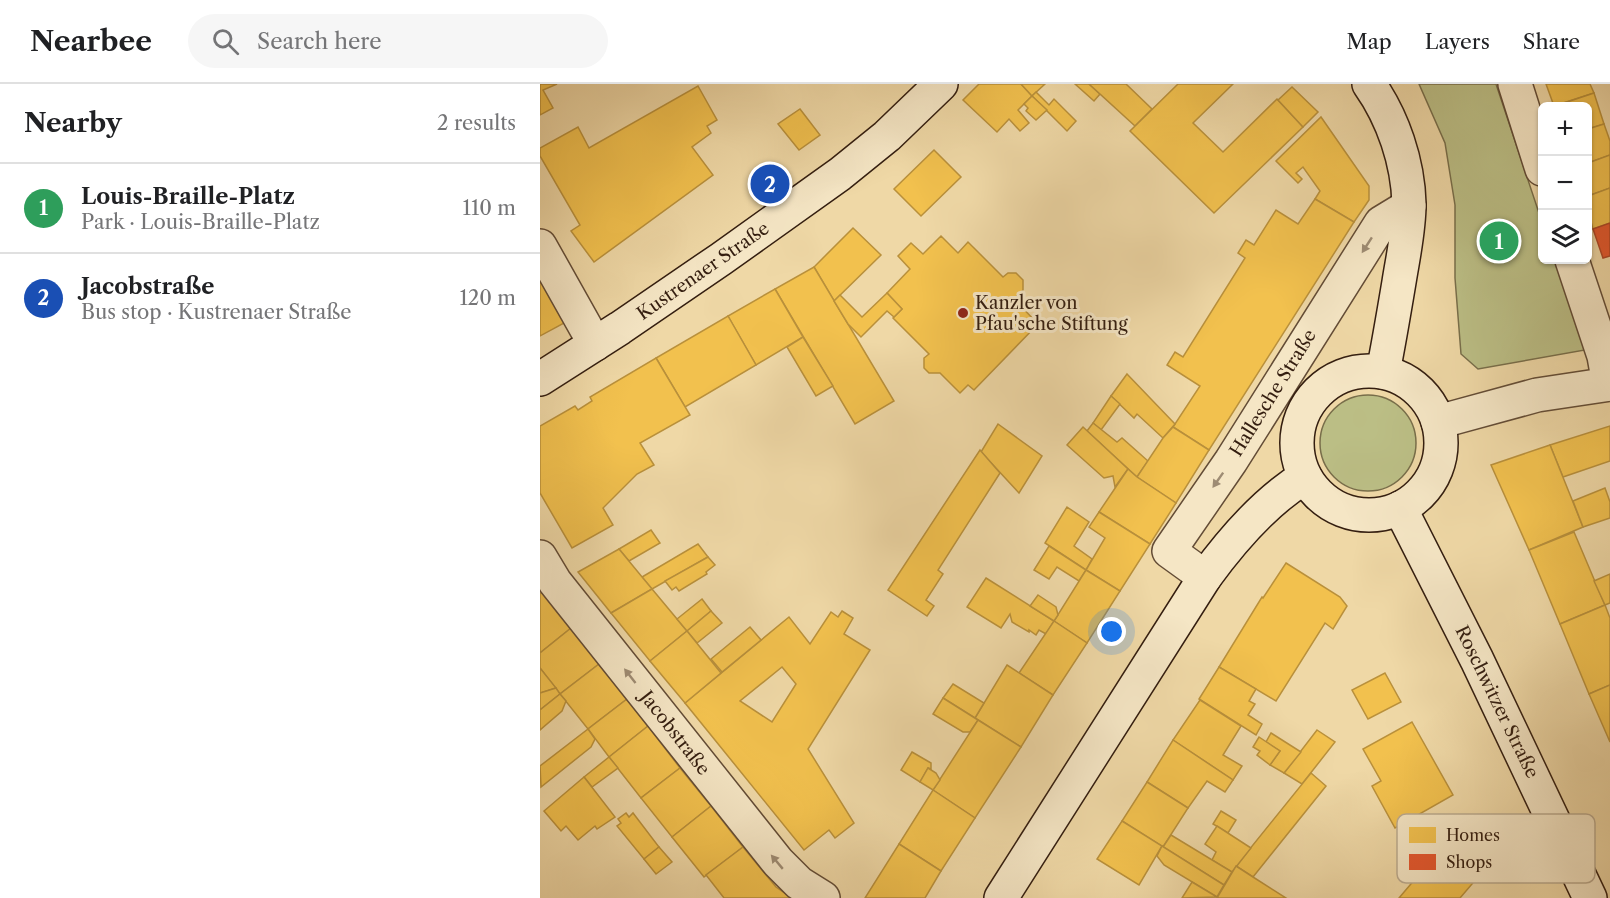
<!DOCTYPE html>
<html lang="en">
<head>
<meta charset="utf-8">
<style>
  :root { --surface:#fff; --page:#f6f6f6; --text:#202124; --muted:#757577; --line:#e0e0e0; --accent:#1a73e8 }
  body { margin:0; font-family:"Libre Caslon Text",serif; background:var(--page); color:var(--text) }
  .controls { position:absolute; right:18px; top:18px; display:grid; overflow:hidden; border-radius:9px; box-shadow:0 2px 4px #0004 }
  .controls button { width:54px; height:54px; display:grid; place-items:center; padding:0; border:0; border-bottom:2px solid var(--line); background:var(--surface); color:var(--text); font:30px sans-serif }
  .you { position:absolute; left:572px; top:548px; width:21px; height:21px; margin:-15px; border:4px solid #fff; border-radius:50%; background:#1a73e8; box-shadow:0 0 0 9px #1a73e833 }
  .badge { display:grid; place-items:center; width:39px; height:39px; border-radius:50%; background:var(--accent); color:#fff; font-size:20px; font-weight:700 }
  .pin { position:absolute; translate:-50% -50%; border:3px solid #fff; box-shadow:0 2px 6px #0006 }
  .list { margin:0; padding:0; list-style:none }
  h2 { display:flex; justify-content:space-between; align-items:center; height:78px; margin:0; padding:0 24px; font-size:26px }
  h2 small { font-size:20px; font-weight:400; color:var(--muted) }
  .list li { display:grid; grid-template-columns:39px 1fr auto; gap:18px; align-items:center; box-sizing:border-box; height:90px; padding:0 24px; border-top:2px solid var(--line) }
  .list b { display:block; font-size:22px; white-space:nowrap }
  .list p { margin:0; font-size:20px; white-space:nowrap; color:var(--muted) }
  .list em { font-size:20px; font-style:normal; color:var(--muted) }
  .icon { flex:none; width:33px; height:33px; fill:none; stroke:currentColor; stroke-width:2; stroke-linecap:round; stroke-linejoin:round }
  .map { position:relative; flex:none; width:1070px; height:814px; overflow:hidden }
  header { display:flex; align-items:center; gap:36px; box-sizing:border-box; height:84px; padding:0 30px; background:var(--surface); border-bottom:2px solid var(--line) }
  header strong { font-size:28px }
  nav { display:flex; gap:33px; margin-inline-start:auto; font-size:21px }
  .search { width:420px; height:54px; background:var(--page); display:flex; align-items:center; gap:15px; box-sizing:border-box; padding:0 21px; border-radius:33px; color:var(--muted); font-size:22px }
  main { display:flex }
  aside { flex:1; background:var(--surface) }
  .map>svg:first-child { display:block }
  .green { fill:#bbbe85; stroke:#786e4a; stroke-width:1.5 }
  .homes { fill:#f2c14e; stroke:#b9903b; stroke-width:1.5; fill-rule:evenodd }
  .shops { fill:#e4572e; stroke:#af4625; stroke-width:1.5 }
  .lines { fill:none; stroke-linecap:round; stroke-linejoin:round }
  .street-casing { stroke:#634c36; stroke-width:36 }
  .secondary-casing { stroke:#341e10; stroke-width:36 }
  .street { stroke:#f5e6c5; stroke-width:33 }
  .secondary { stroke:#f5e6c5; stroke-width:33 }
  .oneway { fill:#9e8c74 }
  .poi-dot { fill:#8f2418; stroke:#f5e6c5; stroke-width:2 }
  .labels { text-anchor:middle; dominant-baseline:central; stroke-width:6; stroke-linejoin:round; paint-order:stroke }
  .street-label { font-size:18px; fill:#341e10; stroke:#f5e6c5 }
  .poi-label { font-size:18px; fill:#341e10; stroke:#f5e6c5; text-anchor:start }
  .key { fill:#f5e6c5; stroke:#bbaa8f; stroke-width:1.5 }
  .key-label { font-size:16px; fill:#341e10 }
</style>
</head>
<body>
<header>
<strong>Nearbee</strong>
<div class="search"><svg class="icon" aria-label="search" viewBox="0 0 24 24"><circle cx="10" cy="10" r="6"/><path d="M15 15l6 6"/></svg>Search here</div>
<nav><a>Map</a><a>Layers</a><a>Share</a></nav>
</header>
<main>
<aside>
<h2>Nearby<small>2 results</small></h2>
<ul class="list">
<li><span class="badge" style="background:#2e9e5b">1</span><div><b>Louis-Braille-Platz</b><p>Park · Louis-Braille-Platz</p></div><em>110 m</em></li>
<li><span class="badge" style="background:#1a4fb4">2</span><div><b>Jacobstraße</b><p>Bus stop · Kustrenaer Straße</p></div><em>120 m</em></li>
</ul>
</aside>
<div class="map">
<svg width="1070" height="814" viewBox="0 0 1070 814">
  <rect width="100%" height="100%" fill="#efd8a6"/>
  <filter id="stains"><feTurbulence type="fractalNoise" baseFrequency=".00333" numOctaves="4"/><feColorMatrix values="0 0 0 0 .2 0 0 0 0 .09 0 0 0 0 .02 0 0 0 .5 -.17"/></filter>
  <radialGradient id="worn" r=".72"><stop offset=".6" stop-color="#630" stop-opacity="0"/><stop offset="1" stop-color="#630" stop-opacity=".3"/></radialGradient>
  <g class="green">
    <polygon points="879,0 956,0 1002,138 1002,176 1015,176 1045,266 938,285 921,270 915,194 915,121 905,59"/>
    <circle cx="828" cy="359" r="48"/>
  </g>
  <g class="homes">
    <polygon points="0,0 17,0 3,6 13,24 0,31"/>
    <polygon points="439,0 481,0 492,12 478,26 489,39 480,47 469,35 457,48 423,16"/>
    <polygon points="481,0 505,0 492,12"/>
    <polygon points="535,0 549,0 560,10 554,17"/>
    <polygon points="549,0 586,0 612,25 595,42"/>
    <polygon points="638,0 693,0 653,39 683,68 737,15 763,43 674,129 590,47"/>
    <polygon points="1006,0 1050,0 1054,9 1014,22"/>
    <polygon points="158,2 177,36 167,42 171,49 152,63 173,91 54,178 31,147 40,141 0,72 0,64 38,43 49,64"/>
    <polygon points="752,3 778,28 763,43 738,16"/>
    <polygon points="496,8 509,21 514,15 536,37 527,47 492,12"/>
    <polygon points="1054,9 1064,40 1048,45 1048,22 1015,22"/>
    <polygon points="492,12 507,26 496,36 486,27 488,24 484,20"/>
    <polygon points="260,25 280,51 259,66 238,40"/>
    <polygon points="781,33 829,102 829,116 814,138 775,115 780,107 763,83 756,89 762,95 758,99 736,77"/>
    <polygon points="1064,40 1070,57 1070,71 1048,79 1048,45"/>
    <polygon points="394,66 421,93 381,132 354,105"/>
    <polygon points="1070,71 1070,104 1048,112 1048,79"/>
    <polygon points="1070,104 1070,139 1053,145 1048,127 1048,112"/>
    <polygon points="775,115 814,138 669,366 633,343 660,302 627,281 635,268 643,273 705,174 698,169 706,156 714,161 736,126 758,140"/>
    <polygon points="313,144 341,171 294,217 274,183"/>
    <polygon points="401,152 418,169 428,158 463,193 468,189 476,189 483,196 483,206 474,215 498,240 434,306 428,301 420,309 400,289 389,289 384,284 384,274 389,270 353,234 362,225 347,209 370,185 358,172 371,159 383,170"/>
    <polygon points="274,183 354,317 315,340 235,205"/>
    <polygon points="3,198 26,238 0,252 0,200"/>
    <polygon points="235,205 263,253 216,281 188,232"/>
    <polygon points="347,209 362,225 354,233 347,227 321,253 308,240 294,217 300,211 322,233"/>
    <polygon points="188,232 216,281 145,323 116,274"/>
    <polygon points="263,253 293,302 276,312 247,263"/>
    <polygon points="116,274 150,331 100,359 114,381 97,390 63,424 73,441 32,464 0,409 0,342 35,322 38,326 52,317 50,313"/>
    <polygon points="587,290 635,340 623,354 597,330 594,334 571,312"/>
    <polygon points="571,312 580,320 561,346 553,339"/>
    <polygon points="553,339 577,358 582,354 608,377 597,393 547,347"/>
    <polygon points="458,340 502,372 479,409 441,368"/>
    <polygon points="1070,342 1070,377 1023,393 1010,361"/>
    <polygon points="543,343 588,385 575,403 573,392 564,394 527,361"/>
    <polygon points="633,343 669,366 636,419 597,393 623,354"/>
    <polygon points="1010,361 1043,443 989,466 951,381"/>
    <polygon points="440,366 460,389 398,486 403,490 386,516 394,522 387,532 348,506"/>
    <polygon points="588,385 597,393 636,419 610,460 559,428"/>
    <polygon points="1065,404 1070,418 1070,434 1043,443 1033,417"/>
    <polygon points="527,423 549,438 534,462 552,475 546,486 505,459"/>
    <polygon points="559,428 610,460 580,507 546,486 565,454 549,443"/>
    <polygon points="111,446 120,459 89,477 79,465"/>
    <polygon points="1034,448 1065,521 1020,540 989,466"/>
    <polygon points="158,460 168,473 112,505 102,493"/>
    <polygon points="509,462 546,486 539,497 517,483 509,495 494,486"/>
    <polygon points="79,465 112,505 71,529 38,488"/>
    <polygon points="168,473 175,481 166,488 167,490 139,507 136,503 132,506 125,497"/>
    <polygon points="746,479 800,513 807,522 793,545 785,539 736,617 679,583 722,513 723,514"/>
    <polygon points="546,486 580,507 547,559 514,537"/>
    <polygon points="1070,490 1070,519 1065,521 1054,497"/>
    <polygon points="446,494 514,537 506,550 499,546 496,551 489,546 489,548 472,538 470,530 461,544 427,523"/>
    <polygon points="112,505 147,547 110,577 71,529"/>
    <polygon points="2,508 31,544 0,569 0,510"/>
    <polygon points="498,511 516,523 518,531 514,537 490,522"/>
    <polygon points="162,515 171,527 147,547 137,535"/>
    <polygon points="1065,521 1070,534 1070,601 1049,610 1020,540"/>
    <polygon points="171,527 182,539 157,559 147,547"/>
    <path d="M 302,527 L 313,534 L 304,550 L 330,566 L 268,665 L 314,739 L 295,754 L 289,746 L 264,766 L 145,619 L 249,533 L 270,560 L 291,528 L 298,533 ZM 242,583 L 256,600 L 232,638 L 200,617 Z"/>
    <polygon points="514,537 547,559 513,611 479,589"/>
    <polygon points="210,543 221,556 182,588 171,575"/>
    <polygon points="31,544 59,580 20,610 0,584 0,569"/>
    <polygon points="147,547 181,589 145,619 110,577"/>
    <polygon points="59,580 87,615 48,645 20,610"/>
    <polygon points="467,581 513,611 481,663 435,634"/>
    <polygon points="679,583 716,605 709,617 715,620 708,631 722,640 716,651 659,615"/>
    <polygon points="0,584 16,604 0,609"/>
    <polygon points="845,589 861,618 828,635 812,606"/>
    <polygon points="413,600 444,619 435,634 403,614"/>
    <polygon points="1070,601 1070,658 1049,610"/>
    <polygon points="16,604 20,610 0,626 0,609"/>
    <polygon points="20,610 26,617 22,627 0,646 0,626"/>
    <polygon points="403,614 438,636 430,648 423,648 393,630"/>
    <polygon points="87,615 108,642 69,673 48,645"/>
    <polygon points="660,616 701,642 683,671 702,682 693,696 633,656"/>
    <polygon points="438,636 481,663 435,734 393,706"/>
    <polygon points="872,638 913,711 855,744 832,702 841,697 823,665"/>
    <polygon points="108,642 140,684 101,714 69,673"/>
    <polygon points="48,645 55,655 51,663 1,703 0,682"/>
    <polygon points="777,646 795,658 762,700 744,689"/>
    <polygon points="731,649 761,668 744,689 730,681 740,667 726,658"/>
    <polygon points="719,653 740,667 730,681 717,671 720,667 713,663"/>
    <polygon points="633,656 693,696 685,708 667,697 648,724 607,698"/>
    <polygon points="372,668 391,679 391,685 388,684 380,698 361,686"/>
    <polygon points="69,673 78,684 52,703 44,693"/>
    <polygon points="140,684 171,722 132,753 101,714"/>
    <polygon points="388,684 396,689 400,696 393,706 380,698"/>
    <polygon points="771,689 786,702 713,793 696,782"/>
    <polygon points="44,693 75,733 57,745 55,742 38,756 26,742 21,747 4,727"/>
    <polygon points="607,698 648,724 623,763 582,737"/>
    <polygon points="393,706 435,734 401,787 359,760"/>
    <polygon points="171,722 203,763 164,793 132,753"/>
    <polygon points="681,727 696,736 688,749 673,740"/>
    <polygon points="86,729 89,733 93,729 119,763 104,775 77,742 81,739 78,735"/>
    <polygon points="926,735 950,779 920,814 859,814"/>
    <polygon points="582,737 622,762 599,801 557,775"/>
    <polygon points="677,742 711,764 692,788 672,776 676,768 665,760"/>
    <polygon points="631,751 692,788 684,801 623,763"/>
    <polygon points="359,760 401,787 385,814 325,814"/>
    <polygon points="622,762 684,801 677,813 624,781 617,772"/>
    <polygon points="119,763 132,778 116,790 104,775"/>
    <polygon points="203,763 236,803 252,814 184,814 166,791"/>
    <polygon points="696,782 713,793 746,814 677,814"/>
    <polygon points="652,798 677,813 642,814"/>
  </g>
  <polygon class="shops" points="1070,139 1070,172 1063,174 1053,145"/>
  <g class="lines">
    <g class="street-casing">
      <g id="street">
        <polyline points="975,0 1002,85"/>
        <polyline points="0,162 55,260"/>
        <polyline points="1032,176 1064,272 1069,300"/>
        <polyline points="898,338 997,311 1070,300"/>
        <polyline points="0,473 15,498 238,778 259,799 283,814"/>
        <polyline points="665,493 629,467 691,377 841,139 869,122"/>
      </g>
    </g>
    <g class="secondary-casing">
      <g id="secondary">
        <path d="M 829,0 C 853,34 868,78 869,120 C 869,146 863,173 859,198 C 854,228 849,258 843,288"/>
        <circle cx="829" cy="359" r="72"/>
        <polyline points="0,295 80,244 181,175 300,90 347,52 401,0"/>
        <polyline points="860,424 937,576 1050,814"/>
        <path d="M 461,814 L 665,493 C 692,456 725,417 765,393"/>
      </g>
    </g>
    <use href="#street" class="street"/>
    <use href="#secondary" class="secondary"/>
  </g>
  <defs><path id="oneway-solid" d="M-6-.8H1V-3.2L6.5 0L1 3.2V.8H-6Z" transform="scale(1.5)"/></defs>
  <g class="oneway">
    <use href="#oneway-solid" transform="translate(827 161) rotate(123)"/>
    <use href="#oneway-solid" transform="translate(678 396) rotate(125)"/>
    <use href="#oneway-solid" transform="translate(90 592) rotate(-128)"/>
    <use href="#oneway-solid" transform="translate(237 778) rotate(-130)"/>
  </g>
  <circle class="poi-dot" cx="423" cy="229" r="6"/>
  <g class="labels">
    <g class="street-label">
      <text transform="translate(163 187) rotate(-35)">Kustrenaer Straße</text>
      <text transform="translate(733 309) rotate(-58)">Hallesche Straße</text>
      <text transform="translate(957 618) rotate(64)">Roschwitzer Straße</text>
      <text transform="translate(135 649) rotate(52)">Jacobstraße</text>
    </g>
    <g class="poi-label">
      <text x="435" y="219">Kanzler von<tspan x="435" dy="21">Pfau'sche Stiftung</tspan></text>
    </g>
  </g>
  <rect x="857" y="730" width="198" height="69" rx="9" class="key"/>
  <rect x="869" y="743" width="27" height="16" fill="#f2c14e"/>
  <rect x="869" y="770" width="27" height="16" fill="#e4572e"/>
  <g class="key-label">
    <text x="906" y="757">Homes</text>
    <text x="906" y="784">Shops</text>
  </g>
  <rect width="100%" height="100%" filter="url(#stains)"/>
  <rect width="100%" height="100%" fill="url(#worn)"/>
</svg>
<div class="controls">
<button>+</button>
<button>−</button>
<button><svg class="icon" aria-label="layers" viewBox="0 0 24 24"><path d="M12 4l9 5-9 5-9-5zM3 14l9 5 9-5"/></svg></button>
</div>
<div class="you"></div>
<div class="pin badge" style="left:959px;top:157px;background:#2e9e5b">1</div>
<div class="pin badge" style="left:230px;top:100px;background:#1a4fb4">2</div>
</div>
</main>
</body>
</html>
